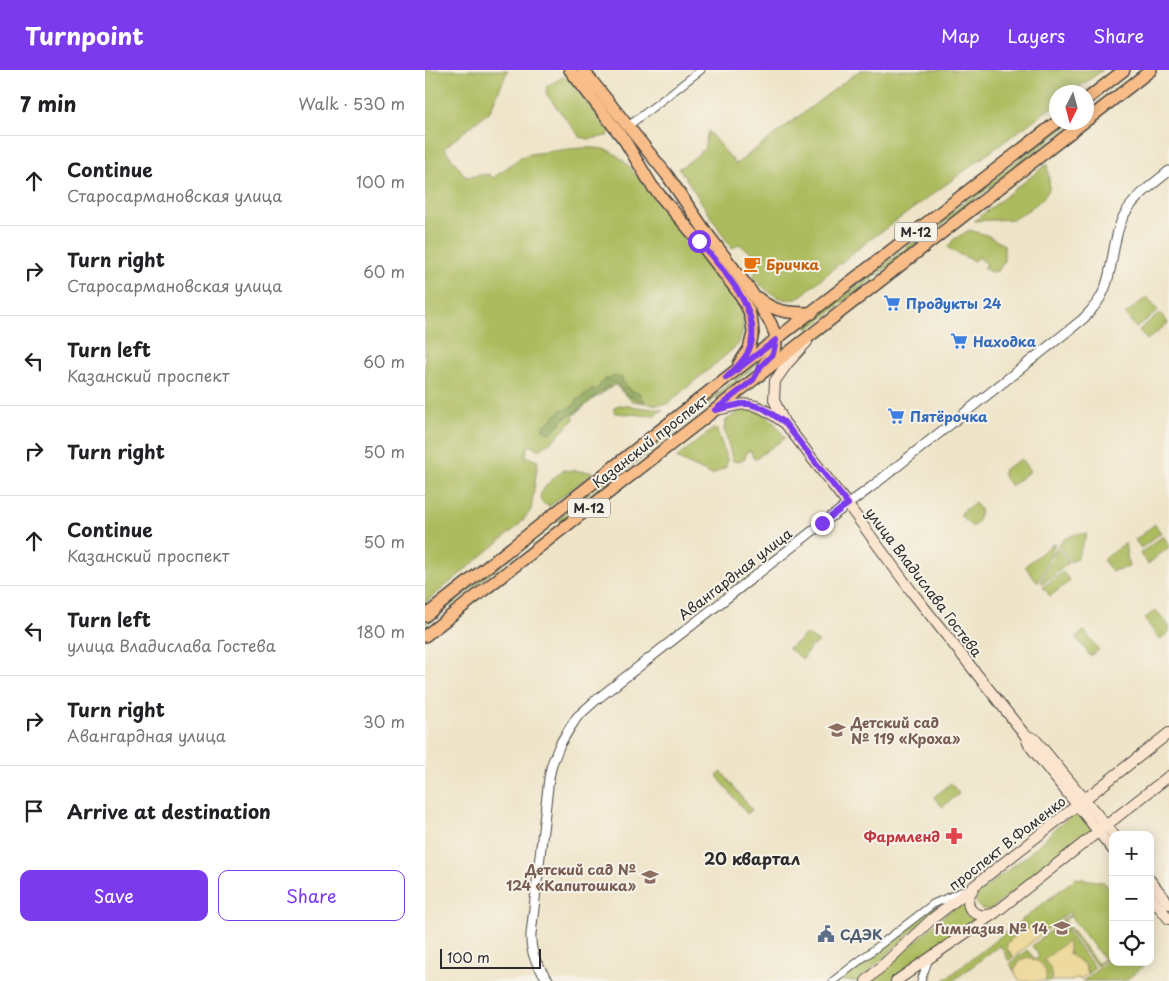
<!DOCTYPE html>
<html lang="en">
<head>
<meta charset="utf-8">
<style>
  :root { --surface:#fff; --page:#f2f2f2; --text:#202124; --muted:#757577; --line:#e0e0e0; --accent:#7c3aed }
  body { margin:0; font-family:"Playpen Sans",sans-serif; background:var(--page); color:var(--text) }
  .controls { position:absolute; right:15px; bottom:15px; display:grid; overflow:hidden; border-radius:10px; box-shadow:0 2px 12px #0003 }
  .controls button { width:45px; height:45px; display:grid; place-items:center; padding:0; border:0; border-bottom:1px solid var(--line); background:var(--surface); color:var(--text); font:25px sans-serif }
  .compass { position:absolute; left:624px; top:15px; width:45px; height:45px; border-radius:50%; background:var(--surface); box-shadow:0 2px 12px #0003; rotate:186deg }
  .scale { position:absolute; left:15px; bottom:12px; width:101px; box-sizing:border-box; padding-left:5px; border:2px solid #2b2b2b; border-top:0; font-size:14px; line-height:18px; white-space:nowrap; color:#2b2b2b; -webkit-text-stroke:4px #f7f3e8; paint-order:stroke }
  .stop { position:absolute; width:15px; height:15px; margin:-11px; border:4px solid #7c3aed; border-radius:50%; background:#fff }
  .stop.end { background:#7c3aed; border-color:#fff; box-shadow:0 1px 5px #0008 }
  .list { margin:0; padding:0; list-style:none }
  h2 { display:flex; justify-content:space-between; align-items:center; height:65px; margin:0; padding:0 20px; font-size:21px }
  h2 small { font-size:16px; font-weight:400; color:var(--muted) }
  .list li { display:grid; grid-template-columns:32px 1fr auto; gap:15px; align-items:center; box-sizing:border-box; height:90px; padding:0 20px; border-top:1px solid var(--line) }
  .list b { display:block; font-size:19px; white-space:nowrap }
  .list p { margin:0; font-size:16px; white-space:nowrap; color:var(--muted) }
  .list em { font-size:16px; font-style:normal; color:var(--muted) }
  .actions { display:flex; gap:10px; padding:15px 20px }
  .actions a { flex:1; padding:11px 0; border:1px solid var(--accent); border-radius:10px; text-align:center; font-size:18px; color:var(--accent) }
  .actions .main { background:var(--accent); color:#fff }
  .icon { flex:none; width:28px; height:28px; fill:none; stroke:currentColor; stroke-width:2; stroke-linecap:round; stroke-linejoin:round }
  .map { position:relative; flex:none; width:744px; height:911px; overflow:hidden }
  header { display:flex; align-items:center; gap:30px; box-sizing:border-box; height:70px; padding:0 25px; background:var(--accent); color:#fff }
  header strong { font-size:24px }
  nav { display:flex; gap:28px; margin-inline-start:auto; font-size:18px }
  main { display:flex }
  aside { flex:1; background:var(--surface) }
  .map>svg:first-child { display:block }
  .green { fill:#acbb5d; stroke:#6c7344; fill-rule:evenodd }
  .forest { fill:#89a354; stroke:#5a6740 }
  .sand { fill:#eeda9e; stroke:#8c8264 }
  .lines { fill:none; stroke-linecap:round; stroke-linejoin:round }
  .minor-casing { stroke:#484743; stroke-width:9 }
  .tertiary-casing { stroke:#484743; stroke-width:11 }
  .secondary-casing { stroke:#484743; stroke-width:12 }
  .primary-casing { stroke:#484743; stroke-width:14 }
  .minor { stroke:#fff; stroke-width:7 }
  .tertiary { stroke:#fff; stroke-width:9 }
  .secondary { stroke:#fce5cf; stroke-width:10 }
  .primary { stroke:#f8bd88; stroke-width:11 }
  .route { stroke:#7c3aed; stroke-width:6 }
  .labels { text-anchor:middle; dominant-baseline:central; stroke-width:4; stroke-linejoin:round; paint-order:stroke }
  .shield { fill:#f7f3e8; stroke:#686764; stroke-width:1 }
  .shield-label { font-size:12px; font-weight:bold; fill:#2b2b2b }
  .food-label { font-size:14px; font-weight:bold; fill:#c56008; stroke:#f7f3e8; text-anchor:start }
  .shop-label { font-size:14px; font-weight:bold; fill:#366cbe; stroke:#f7f3e8; text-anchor:start }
  .street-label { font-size:14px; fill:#2b2b2b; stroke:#f7f3e8 }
  .education-label { font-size:14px; font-weight:bold; fill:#785e54; stroke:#f7f3e8; text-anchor:end }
  .health-label { font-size:14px; font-weight:bold; fill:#be3a42; stroke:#f7f3e8; text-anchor:end }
  .service-label { font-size:14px; font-weight:bold; fill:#4e5e75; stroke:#f7f3e8; text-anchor:start }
  .quarter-label { font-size:16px; font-weight:bold; fill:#2b2b2b; stroke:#f7f3e8 }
</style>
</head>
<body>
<header>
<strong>Turnpoint</strong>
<nav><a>Map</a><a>Layers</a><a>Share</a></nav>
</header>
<main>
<aside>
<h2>7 min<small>Walk · 530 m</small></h2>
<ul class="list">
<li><svg class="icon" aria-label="ahead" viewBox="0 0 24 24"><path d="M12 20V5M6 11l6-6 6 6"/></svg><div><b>Continue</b><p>Старосармановская улица</p></div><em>100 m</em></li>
<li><svg class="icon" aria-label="right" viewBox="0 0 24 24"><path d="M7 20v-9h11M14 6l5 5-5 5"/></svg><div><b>Turn right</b><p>Старосармановская улица</p></div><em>60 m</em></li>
<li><svg class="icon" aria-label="left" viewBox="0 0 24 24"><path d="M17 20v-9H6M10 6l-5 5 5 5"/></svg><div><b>Turn left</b><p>Казанский проспект</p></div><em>60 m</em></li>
<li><svg class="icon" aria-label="right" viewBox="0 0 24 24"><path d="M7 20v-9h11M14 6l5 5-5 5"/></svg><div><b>Turn right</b></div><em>50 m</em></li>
<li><svg class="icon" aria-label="ahead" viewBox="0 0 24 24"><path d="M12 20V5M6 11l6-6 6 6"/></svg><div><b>Continue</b><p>Казанский проспект</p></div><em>50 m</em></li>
<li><svg class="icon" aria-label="left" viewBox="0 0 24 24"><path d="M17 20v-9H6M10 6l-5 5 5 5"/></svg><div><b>Turn left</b><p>улица Владислава Гостева</p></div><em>180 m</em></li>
<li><svg class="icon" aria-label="right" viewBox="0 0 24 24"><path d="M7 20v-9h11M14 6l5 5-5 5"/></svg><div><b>Turn right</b><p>Авангардная улица</p></div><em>30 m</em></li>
<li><svg class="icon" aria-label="arrive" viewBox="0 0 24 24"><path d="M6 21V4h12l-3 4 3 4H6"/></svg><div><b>Arrive at destination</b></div></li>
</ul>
<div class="actions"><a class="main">Save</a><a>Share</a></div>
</aside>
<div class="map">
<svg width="744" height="911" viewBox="0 0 744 911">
  <rect width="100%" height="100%" fill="#f7f3e8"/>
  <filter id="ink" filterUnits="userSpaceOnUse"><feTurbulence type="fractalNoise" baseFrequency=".02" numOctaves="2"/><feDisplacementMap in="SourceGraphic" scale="10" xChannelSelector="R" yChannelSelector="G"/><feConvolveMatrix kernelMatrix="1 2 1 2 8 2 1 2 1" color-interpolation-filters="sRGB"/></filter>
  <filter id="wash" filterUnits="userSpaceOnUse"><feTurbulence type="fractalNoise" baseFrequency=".0096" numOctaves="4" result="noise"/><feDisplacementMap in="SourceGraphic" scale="20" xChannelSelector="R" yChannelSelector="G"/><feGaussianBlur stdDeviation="1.12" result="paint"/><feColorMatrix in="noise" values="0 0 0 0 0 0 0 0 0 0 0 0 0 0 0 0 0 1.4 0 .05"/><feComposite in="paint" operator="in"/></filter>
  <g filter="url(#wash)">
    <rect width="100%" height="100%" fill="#efe4c8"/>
    <g class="green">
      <path d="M 0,0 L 83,0 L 65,41 L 19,78 L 41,107 L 64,104 L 68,108 L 96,87 L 104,84 C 125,82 159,75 178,79 C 189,81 197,89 204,96 L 317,238 C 320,252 319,262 313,275 L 242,334 L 233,335 L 207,331 L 190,315 L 167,330 L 148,346 L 149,349 L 133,366 L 115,380 L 104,375 L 100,386 L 113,391 L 106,440 L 93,456 L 0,533 Z"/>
      <path d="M 435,0 L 678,0 L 647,22 L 632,22 L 631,34 L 430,181 L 377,225 C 358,238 341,220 328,208 L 330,202 L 337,197 L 327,183 L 314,174 L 307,179 L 254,98 L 260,95 L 279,79 L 283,61 L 311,94 Z"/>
      <polygon points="138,7 144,9 185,60 183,66 163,69 155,67 122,25 121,21 122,16"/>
      <polygon points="642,52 647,53 383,259 381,256"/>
      <path d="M 622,94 C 623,102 625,111 624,118 C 623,128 597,145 588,149 L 549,151 Z"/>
      <polygon points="544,160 562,165 579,175 579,192 573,201 565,202 559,198 562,194 553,187 549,191 525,180 523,177 528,170"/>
      <polygon points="722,227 733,241 711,258 700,244"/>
      <polygon points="735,243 743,253 722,270 714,260"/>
      <polygon points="341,285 338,290 135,453 134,449"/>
      <polygon points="193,335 195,335 238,340 227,346 190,343 189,342 189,338"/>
      <path d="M 320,339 C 342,339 348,351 360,368 L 330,389 L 328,388 L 326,381 L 322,381 L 320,388 L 313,392 L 308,391 L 299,359 L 301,350 Z"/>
      <polygon points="288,359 292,360 302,389 301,397 287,405 251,388"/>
      <polygon points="596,389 605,401 586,416 577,404 579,402 578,400"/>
      <path d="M 138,400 L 169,402 L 125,436 C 100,430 130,407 138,400 Z"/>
      <polygon points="550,432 556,441 552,453 547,457 536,446 536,443"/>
      <polygon points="730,454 736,463 716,478 710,470"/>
      <polygon points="651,464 662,464 652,488 646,492 633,475 639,469"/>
      <polygon points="738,466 744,474 744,477 723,494 715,483"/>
      <polygon points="107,469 108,471 0,555 0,552"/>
      <polygon points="629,473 630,475 613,513 600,496"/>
      <polygon points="700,473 704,497 687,501 678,490"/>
      <polygon points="632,477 644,493 618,514 616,511"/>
      <polygon points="638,502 645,511 625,526 618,517"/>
      <polygon points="731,540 744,556 744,562 735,569 719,549"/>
      <polygon points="659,561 674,580 665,586 651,567"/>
      <polygon points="381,564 394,572 389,576 387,575 378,589 363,578 370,573 371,573"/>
      <polygon points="297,702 327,740 322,744 292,706"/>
      <polygon points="526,713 534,724 517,737 509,727"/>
      <path d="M 654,740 L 669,759 L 565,840 C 557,840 553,838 550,830 L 552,824 L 605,783 L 631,758 Z"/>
      <path d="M 651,808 L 679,812 L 688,823 L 688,892 L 724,892 L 700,911 L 658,911 L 683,891 L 681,889 L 672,896 L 636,851 L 646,844 L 644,842 L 619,862 L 618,860 L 616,862 L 611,856 C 605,860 601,859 595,862 C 590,865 586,870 582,874 L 583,881 L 588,887 L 584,891 L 575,875 L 528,911 L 518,911 ZM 645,846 L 679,889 L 673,894 L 639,851 Z"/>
      <polygon points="541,831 554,847 464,911 447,911 522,843"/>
      <polygon points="517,833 434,911 414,911 507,838"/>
      <polygon points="635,853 670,898 662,904 661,896 645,886 644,880 619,890 625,897 627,911 620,911 620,909 603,887 595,891 589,901 585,893 602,880 610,889 614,885 607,876"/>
    </g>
    <path class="forest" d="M 187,306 L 197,308 L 197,312 L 200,313 L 200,317 L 205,318 L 205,321 L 215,323 L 215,326 L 219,330 L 219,333 L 206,327 L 201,326 L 194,316 L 188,312 L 185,318 L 179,318 L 179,321 L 174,322 C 172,327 148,346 142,346 L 127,362 L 124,363 L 119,360 L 118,356 L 128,349 L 129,346 L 134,343 L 136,340 C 142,339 151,337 152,329 L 157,328 L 159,324 L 163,324 L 166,319 L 171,320 L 180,309 L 184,309 Z"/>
    <g class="sand">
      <path d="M 611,856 L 617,863 L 588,888 L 587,884 L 582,879 L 582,874 C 586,870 590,865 595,862 C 600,858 605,860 611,856 Z"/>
      <polygon points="642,871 644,878 644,884 660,895 662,904 656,909 651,908 648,911 627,911 625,897 619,890"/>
      <path d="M 601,887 C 612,889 625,897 620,911 L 594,911 L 589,901 L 595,891 L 599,890 Z"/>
    </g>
  </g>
  <g filter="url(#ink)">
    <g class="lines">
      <g class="minor-casing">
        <g id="minor">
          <polyline points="202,57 276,0"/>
          <polyline points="408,911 508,834 538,821"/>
          <polyline points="496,911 504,888"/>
        </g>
      </g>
      <g class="tertiary-casing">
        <path id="tertiary" d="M 124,911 C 112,896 105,883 106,864 L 124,708 L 127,694 L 135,674 L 143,661 L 152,647 L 171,630 L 399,452 L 445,418 L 658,249 C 667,240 676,230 680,218 C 689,195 687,170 698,147 C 708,128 727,115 744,101"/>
      </g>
      <g class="secondary-casing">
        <g id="secondary">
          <polyline points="382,272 362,294 350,311 349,330 359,352 423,435 487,522 600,665 604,675 688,780"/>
          <path d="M 290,340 C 298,339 305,337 313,335 C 331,331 345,343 358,352"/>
          <polyline points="600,665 610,669 689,765"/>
          <polyline points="725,810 744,834"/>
          <path d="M 548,819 C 536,836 548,849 567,844"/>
          <polyline points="725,826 744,849"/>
          <polyline points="441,911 507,849 744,663"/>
          <polyline points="471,911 570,843 744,706"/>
        </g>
      </g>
      <g class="primary-casing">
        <g id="primary">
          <polyline points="145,0 200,71 227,116 274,171 316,226 324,241 327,253 328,263 324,279 314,294"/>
          <polyline points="158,0 242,105 281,162 325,220 346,254 350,264 351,276 348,284 339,294"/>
          <polyline points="662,29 699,0"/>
          <polyline points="662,50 726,0"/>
          <path d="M 333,228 C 350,243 366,243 387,243"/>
          <polyline points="0,546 301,308 632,52"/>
          <polyline points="0,566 659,52"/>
        </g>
      </g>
      <use href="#minor" class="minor"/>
      <use href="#tertiary" class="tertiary"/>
      <use href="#secondary" class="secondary"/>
      <use href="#primary" class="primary"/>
    </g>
  </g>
  <g class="lines" filter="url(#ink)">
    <path class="route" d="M 274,171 C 296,199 342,243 323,282 C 318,292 309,300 301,308 L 351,270 L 348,284 L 336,296 L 328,310 L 290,340 L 316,334 L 324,334 L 338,338 L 359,352 L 423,434 L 397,453"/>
  </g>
  <defs>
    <g id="cafe-bare" transform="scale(1.35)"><path d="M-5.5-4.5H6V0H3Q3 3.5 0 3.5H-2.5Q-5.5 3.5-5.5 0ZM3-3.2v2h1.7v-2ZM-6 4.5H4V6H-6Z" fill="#e8710a" stroke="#f7f3e8" stroke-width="2.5" paint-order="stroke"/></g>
    <g id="supermarket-bare" transform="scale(1.35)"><path d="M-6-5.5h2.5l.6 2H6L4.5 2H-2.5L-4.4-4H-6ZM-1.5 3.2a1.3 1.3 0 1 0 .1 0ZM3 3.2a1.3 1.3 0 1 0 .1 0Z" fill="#3f7fe0" stroke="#f7f3e8" stroke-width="2.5" paint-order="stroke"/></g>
    <g id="school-bare" transform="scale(1.35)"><path d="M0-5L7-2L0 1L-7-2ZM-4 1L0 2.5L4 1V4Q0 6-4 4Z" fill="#8d6e63" stroke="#f7f3e8" stroke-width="2.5" paint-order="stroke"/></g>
    <g id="pharmacy-bare" transform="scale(1.35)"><path d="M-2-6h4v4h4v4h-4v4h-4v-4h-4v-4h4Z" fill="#e0444e" stroke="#f7f3e8" stroke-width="2.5" paint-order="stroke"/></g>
    <g id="civic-bare" transform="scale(1.35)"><path d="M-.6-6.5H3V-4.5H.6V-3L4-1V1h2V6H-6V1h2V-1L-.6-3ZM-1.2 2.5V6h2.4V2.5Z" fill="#5c6f8a" stroke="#f7f3e8" stroke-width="2.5" paint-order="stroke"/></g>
  </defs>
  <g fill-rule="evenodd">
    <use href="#cafe-bare" x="327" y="194"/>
    <use href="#supermarket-bare" x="467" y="233"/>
    <use href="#supermarket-bare" x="534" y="271"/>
    <use href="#supermarket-bare" x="471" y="346"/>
    <use href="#school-bare" x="412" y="660"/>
    <use href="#pharmacy-bare" x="529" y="766"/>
    <use href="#school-bare" x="225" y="807"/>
    <use href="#school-bare" x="637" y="858"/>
    <use href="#civic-bare" x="401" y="864"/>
  </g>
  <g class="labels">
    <g class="shield">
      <rect x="470" y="152.5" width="42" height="19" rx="4"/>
      <rect x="143" y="428.5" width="42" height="19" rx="4"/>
    </g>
    <g class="shield-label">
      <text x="491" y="162">М-12</text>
      <text x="164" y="438">М-12</text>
    </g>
    <g class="food-label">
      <text x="341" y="194">Бричка</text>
    </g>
    <g class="shop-label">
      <text x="481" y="233">Продукты 24</text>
      <text x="548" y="271">Находка</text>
      <text x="485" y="346">Пятёрочка</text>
    </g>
    <g class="street-label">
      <text transform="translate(225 371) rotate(-38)">Казанский проспект</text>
      <text transform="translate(310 504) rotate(-38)">Авангардная улица</text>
      <text transform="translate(499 512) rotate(53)">улица Владислава Гостева</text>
      <text transform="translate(582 773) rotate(-38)">проспект В.Фоменко</text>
    </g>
    <g class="education-label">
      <text x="426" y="652" text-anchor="start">Детский сад<tspan x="426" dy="16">№ 119 «Кроха»</tspan></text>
      <text x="211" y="799">Детский сад №<tspan x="211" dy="16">124 «Капитошка»</tspan></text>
      <text x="623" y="858">Гимназия № 14</text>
    </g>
    <g class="health-label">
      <text x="515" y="766">Фармленд</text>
    </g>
    <g class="service-label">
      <text x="415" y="864">СДЭК</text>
    </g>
    <g class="quarter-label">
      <text x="327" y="788">20 квартал</text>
    </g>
  </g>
</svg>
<div class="controls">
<button>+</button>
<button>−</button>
<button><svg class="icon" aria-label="locate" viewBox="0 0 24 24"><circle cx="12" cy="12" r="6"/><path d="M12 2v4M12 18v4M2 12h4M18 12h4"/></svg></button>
</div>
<svg class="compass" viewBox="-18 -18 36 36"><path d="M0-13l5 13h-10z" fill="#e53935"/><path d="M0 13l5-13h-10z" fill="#757577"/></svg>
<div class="scale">100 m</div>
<div class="stop" style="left:274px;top:171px"></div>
<div class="stop end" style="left:397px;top:453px"></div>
</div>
</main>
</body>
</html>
